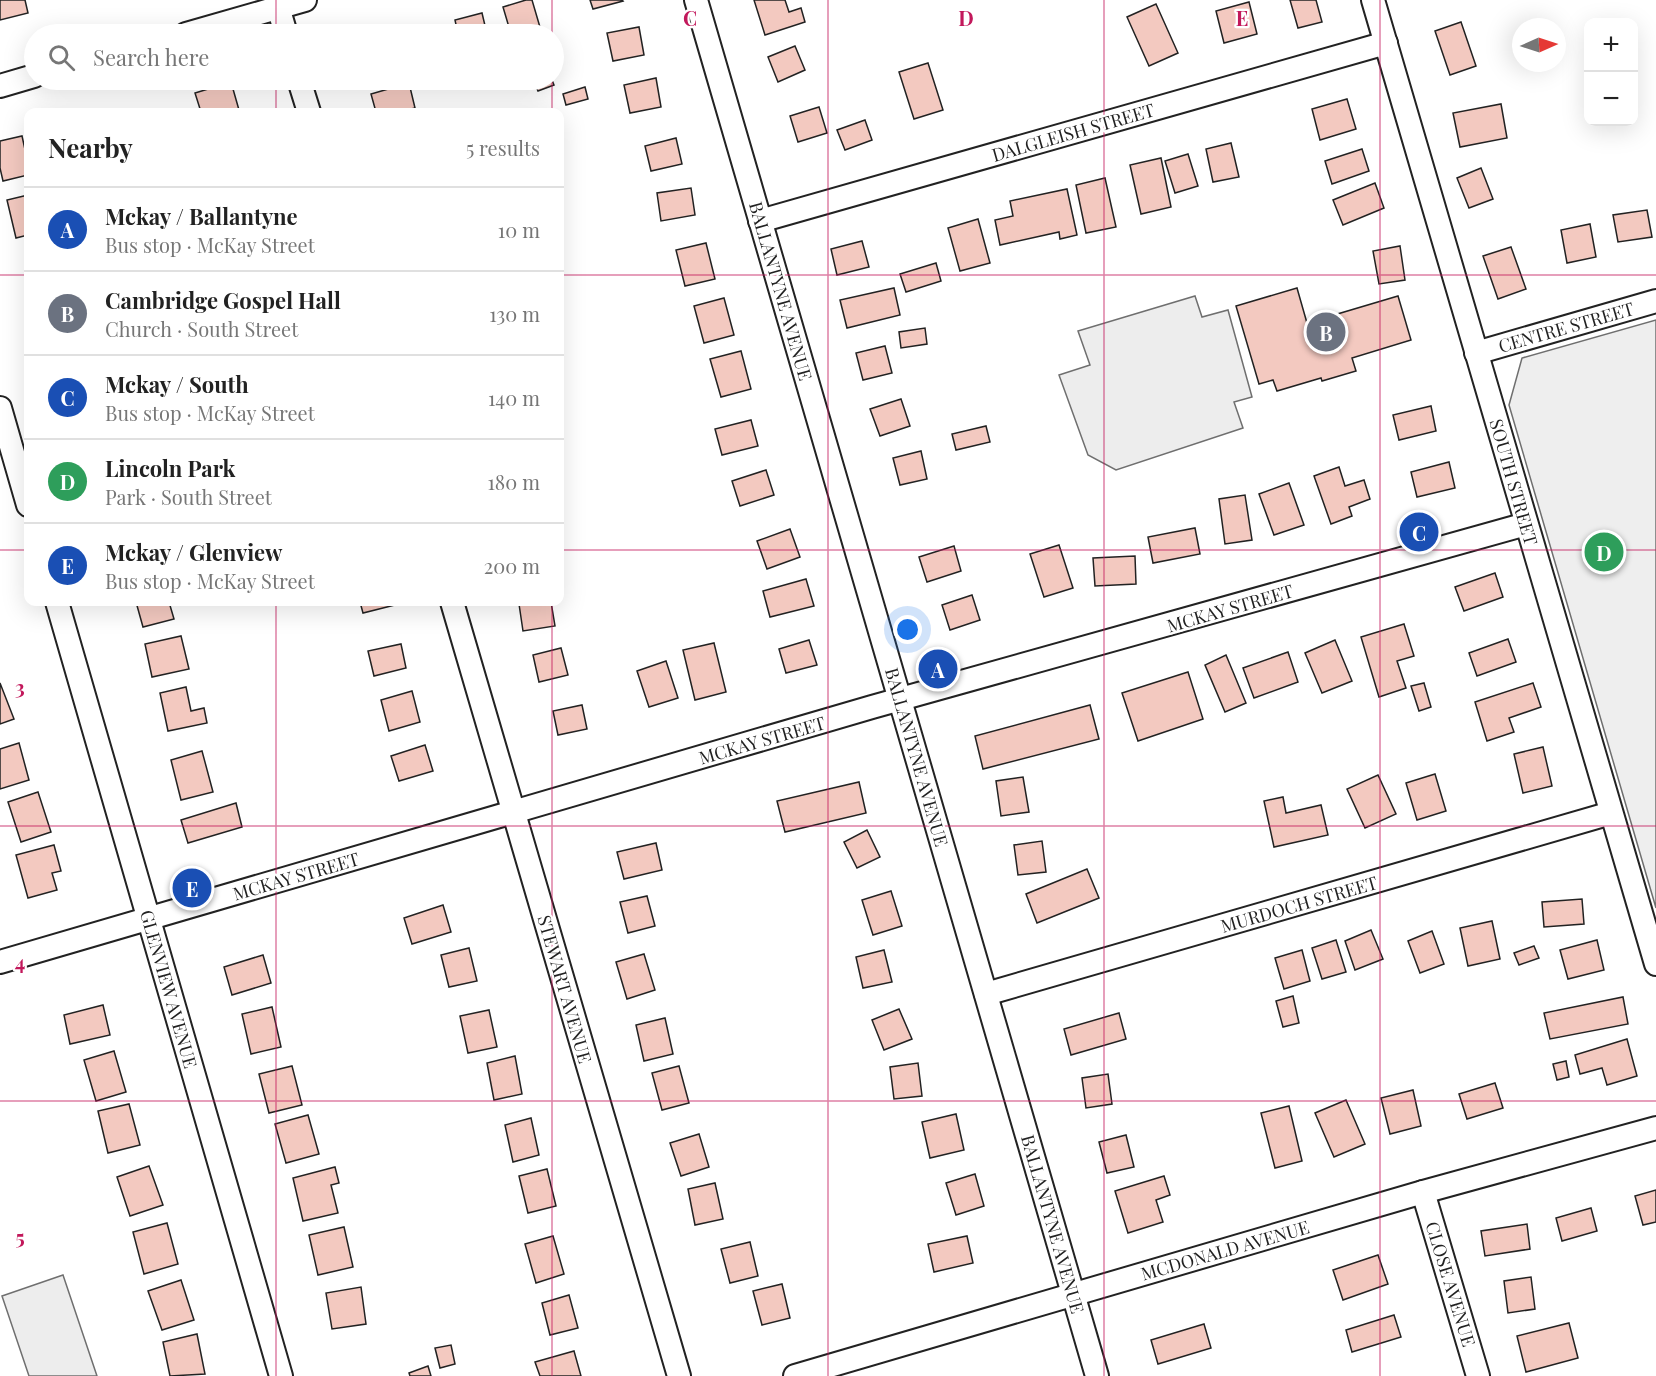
<!DOCTYPE html>
<html lang="en">
<head>
<meta charset="utf-8">
<style>
  :root { --surface:#fff; --page:#f6f6f6; --text:#222; --muted:#767676; --line:#e0e0e0; --accent:#7c3aed }
  body { margin:0; font-family:"Playfair Display",serif; background:var(--page); color:var(--text) }
  .controls { position:absolute; right:18px; top:18px; display:grid; overflow:hidden; border-radius:12px; box-shadow:0 6px 24px #0002 }
  .controls button { width:54px; height:54px; display:grid; place-items:center; padding:0; border:0; border-bottom:2px solid var(--line); background:var(--surface); color:var(--text); font:30px sans-serif }
  .compass { position:absolute; left:1512px; top:18px; width:54px; height:54px; border-radius:50%; background:var(--surface); box-shadow:0 6px 24px #0002; rotate:87deg }
  .you { position:absolute; left:908px; top:630px; width:21px; height:21px; margin:-15px; border:4px solid #fff; border-radius:50%; background:#1a73e8; box-shadow:0 0 0 9px #1a73e833 }
  .badge { display:grid; place-items:center; width:39px; height:39px; border-radius:50%; background:var(--accent); color:#fff; font-size:20px; font-weight:700 }
  .pin { position:absolute; translate:-50% -50%; border:3px solid #fff; box-shadow:0 2px 6px #0006 }
  .list { margin:0; padding:0; list-style:none }
  h2 { display:flex; justify-content:space-between; align-items:center; height:78px; margin:0; padding:0 24px; font-size:26px }
  h2 small { font-size:20px; font-weight:400; color:var(--muted) }
  .list li { display:grid; grid-template-columns:39px 1fr auto; gap:18px; align-items:center; box-sizing:border-box; height:84px; padding:0 24px; border-top:2px solid var(--line) }
  .list b { display:block; font-size:22px; white-space:nowrap }
  .list p { margin:0; font-size:20px; white-space:nowrap; color:var(--muted) }
  .list em { font-size:20px; font-style:normal; color:var(--muted) }
  .icon { flex:none; width:33px; height:33px; fill:none; stroke:currentColor; stroke-width:2; stroke-linecap:round; stroke-linejoin:round }
  .map { position:relative; flex:none; width:1656px; height:1376px; overflow:hidden }
  .search { position:absolute; background:var(--surface); box-shadow:0 6px 24px #0002; left:24px; top:24px; width:540px; height:66px; display:flex; align-items:center; gap:15px; box-sizing:border-box; padding:0 21px; border-radius:33px; color:var(--muted); font-size:22px }
  .panel { position:absolute; background:var(--surface); box-shadow:0 6px 24px #0002; left:24px; top:108px; width:540px; height:498px; border-radius:12px }
  .map>svg:first-child { display:block }
  .green { fill:#eee; stroke:#6f6f6f; stroke-width:1.5 }
  .parking { fill:#ededed; stroke:#6f6f6f; stroke-width:1.5 }
  .building { fill:#f3c9c0; stroke:#222; stroke-width:1.5 }
  .lines { fill:none; stroke-linecap:round; stroke-linejoin:round }
  .minor-casing { stroke:#222; stroke-width:26 }
  .minor { stroke:#fff; stroke-width:22 }
  .grid { fill:none; stroke:#c2185b; stroke-width:1.5; stroke-opacity:0.55 }
  .labels { text-anchor:middle; dominant-baseline:central; stroke-width:4.5; stroke-linejoin:round; paint-order:stroke }
  .street-label { font-size:18px; fill:#222; stroke:#fff }
  .grid-label { font-size:20px; text-anchor:middle; font-weight:bold; fill:#c2185b; stroke:#fff; stroke-width:4.5; stroke-linejoin:round; paint-order:stroke }
</style>
</head>
<body>
<div class="map">
<svg width="1656" height="1376" viewBox="0 0 1656 1376">
  <rect width="100%" height="100%" fill="#fff"/>
  <polygon class="green" points="1656,320 1656,908 1509,405 1522,358"/>
  <g class="parking">
    <polygon points="1195,296 1202,317 1228,310 1252,397 1234,402 1243,428 1116,470 1088,455 1059,375 1090,365 1078,331"/>
    <polygon points="63,1275 97,1376 29,1376 2,1296"/>
  </g>
  <g class="building">
    <polygon points="0,0 25,0 28,13 0,20"/>
    <polygon points="526,0 532,0 542,34 511,34 503,7"/>
    <polygon points="590,0 622,0 623,1 593,9"/>
    <polygon points="754,0 785,0 789,12 801,8 805,22 765,35"/>
    <polygon points="1290,0 1316,0 1322,22 1298,28"/>
    <polygon points="1249,2 1257,34 1224,43 1216,11"/>
    <polygon points="1156,4 1178,53 1149,66 1127,17"/>
    <polygon points="482,13 487,34 458,34 455,20"/>
    <polygon points="1461,22 1476,66 1450,75 1435,31"/>
    <polygon points="639,27 644,55 613,61 607,33"/>
    <polygon points="795,46 805,70 778,82 768,57"/>
    <polygon points="928,63 943,110 914,119 899,72"/>
    <polygon points="656,78 661,107 630,113 624,85"/>
    <polygon points="541,80 552,80 554,85 538,91 534,82"/>
    <polygon points="231,82 239,110 229,112 201,112 195,93"/>
    <polygon points="409,83 415,108 400,112 376,112 371,94"/>
    <polygon points="585,87 588,99 566,105 563,94"/>
    <polygon points="1347,99 1356,129 1320,140 1312,109"/>
    <polygon points="1501,104 1507,138 1460,147 1453,113"/>
    <polygon points="819,107 827,133 798,142 790,116"/>
    <polygon points="865,120 872,140 845,150 837,130"/>
    <polygon points="22,136 28,163 28,175 3,181 0,168 0,141"/>
    <polygon points="676,138 682,164 651,171 645,146"/>
    <polygon points="1231,143 1239,177 1213,182 1206,149"/>
    <polygon points="1362,149 1369,171 1332,184 1325,161"/>
    <polygon points="1188,154 1198,186 1175,193 1165,161"/>
    <polygon points="1161,158 1171,207 1141,214 1130,165"/>
    <polygon points="1481,168 1493,199 1469,208 1457,178"/>
    <polygon points="1105,178 1116,227 1086,233 1076,185"/>
    <polygon points="1375,183 1384,208 1343,225 1333,200"/>
    <polygon points="691,188 695,215 661,221 657,193"/>
    <polygon points="1067,189 1077,235 1060,239 1059,232 1000,245 995,220 1013,216 1010,201"/>
    <polygon points="28,195 28,235 16,238 7,200"/>
    <polygon points="1647,210 1652,237 1618,242 1613,215"/>
    <polygon points="978,219 990,263 960,271 948,228"/>
    <polygon points="1590,224 1596,257 1567,263 1561,230"/>
    <polygon points="862,241 869,267 837,275 831,249"/>
    <polygon points="706,243 715,279 685,286 676,250"/>
    <polygon points="1400,246 1405,280 1379,284 1373,251"/>
    <polygon points="1511,247 1526,289 1498,299 1483,256"/>
    <polygon points="936,263 941,281 906,292 900,274"/>
    <polygon points="894,288 900,315 847,328 840,300"/>
    <polygon points="1297,288 1307,323 1398,296 1411,340 1352,358 1356,371 1322,381 1321,378 1277,391 1273,380 1259,384 1236,306"/>
    <polygon points="724,298 734,335 704,343 694,306"/>
    <polygon points="925,328 927,344 901,348 899,332"/>
    <polygon points="885,346 892,373 863,380 856,353"/>
    <polygon points="741,351 751,389 721,397 710,359"/>
    <polygon points="901,399 910,426 880,436 870,409"/>
    <polygon points="1431,406 1436,431 1399,440 1393,415"/>
    <polygon points="751,420 758,446 722,455 715,429"/>
    <polygon points="986,426 990,442 956,450 952,434"/>
    <polygon points="921,451 927,479 900,485 893,458"/>
    <polygon points="1449,462 1455,488 1417,497 1411,472"/>
    <polygon points="1339,467 1345,486 1364,480 1370,499 1349,507 1352,516 1331,524 1314,476"/>
    <polygon points="766,470 774,495 740,506 732,481"/>
    <polygon points="1289,483 1304,525 1274,535 1259,494"/>
    <polygon points="1245,495 1252,540 1225,544 1219,499"/>
    <polygon points="1195,528 1200,554 1153,563 1148,537"/>
    <polygon points="790,529 800,557 767,569 757,541"/>
    <polygon points="1059,545 1073,588 1044,597 1030,554"/>
    <polygon points="954,546 961,571 927,582 919,557"/>
    <polygon points="1135,556 1136,584 1095,586 1093,558"/>
    <polygon points="1495,573 1503,597 1464,611 1455,587"/>
    <polygon points="806,579 814,606 770,617 763,591"/>
    <polygon points="972,595 980,620 950,630 942,605"/>
    <polygon points="136,602 169,602 174,619 143,627"/>
    <polygon points="360,602 394,602 395,605 363,613"/>
    <polygon points="537,602 551,602 555,626 523,631 519,604"/>
    <polygon points="1404,624 1414,656 1397,661 1406,688 1379,697 1361,637"/>
    <polygon points="181,636 189,669 152,677 145,644"/>
    <polygon points="1508,639 1516,662 1477,676 1469,653"/>
    <polygon points="809,640 817,665 786,673 779,649"/>
    <polygon points="1335,640 1352,681 1322,693 1305,653"/>
    <polygon points="714,643 726,692 695,700 683,650"/>
    <polygon points="401,644 406,668 374,676 368,651"/>
    <polygon points="561,648 568,675 539,682 533,655"/>
    <polygon points="1288,652 1298,682 1254,698 1243,668"/>
    <polygon points="1226,655 1246,703 1225,712 1205,665"/>
    <polygon points="666,661 678,698 649,707 637,671"/>
    <polygon points="1188,672 1203,719 1138,741 1122,693"/>
    <polygon points="0,683 14,719 0,724"/>
    <polygon points="1424,683 1431,707 1419,711 1411,686"/>
    <polygon points="1533,683 1541,707 1509,718 1514,732 1487,741 1475,702"/>
    <polygon points="186,687 191,711 204,708 207,723 168,731 160,693"/>
    <polygon points="412,691 420,722 389,731 381,700"/>
    <polygon points="582,705 587,729 558,735 553,711"/>
    <polygon points="1090,705 1099,739 983,769 975,736"/>
    <polygon points="19,743 29,780 0,789 0,749"/>
    <polygon points="425,745 433,771 399,781 391,756"/>
    <polygon points="1543,747 1552,786 1523,793 1514,754"/>
    <polygon points="202,751 213,792 181,800 171,760"/>
    <polygon points="1435,774 1446,811 1417,820 1406,783"/>
    <polygon points="1378,775 1396,814 1365,828 1347,789"/>
    <polygon points="1023,777 1029,812 1001,816 996,781"/>
    <polygon points="859,782 866,813 785,832 777,801"/>
    <polygon points="38,792 51,832 21,842 8,802"/>
    <polygon points="1283,797 1286,813 1321,805 1328,835 1274,847 1264,801"/>
    <polygon points="236,803 242,827 188,843 181,820"/>
    <polygon points="867,830 880,857 857,868 844,842"/>
    <polygon points="1042,841 1046,872 1018,875 1014,845"/>
    <polygon points="656,843 662,870 624,879 617,852"/>
    <polygon points="54,845 61,871 52,873 57,890 28,898 16,855"/>
    <polygon points="1087,869 1099,898 1037,923 1026,894"/>
    <polygon points="891,891 902,926 873,935 862,900"/>
    <polygon points="647,896 655,926 628,933 620,902"/>
    <polygon points="1582,899 1584,924 1544,927 1542,902"/>
    <polygon points="443,905 451,932 412,944 404,918"/>
    <polygon points="1492,921 1500,959 1468,966 1460,928"/>
    <polygon points="1371,930 1383,959 1355,970 1345,941"/>
    <polygon points="1432,931 1444,964 1420,973 1408,941"/>
    <polygon points="1336,940 1346,972 1322,979 1312,948"/>
    <polygon points="1597,940 1604,970 1568,979 1560,950"/>
    <polygon points="1534,946 1539,958 1519,965 1514,953"/>
    <polygon points="469,948 477,981 449,987 441,955"/>
    <polygon points="884,950 892,982 863,988 856,957"/>
    <polygon points="1302,950 1310,981 1284,989 1275,958"/>
    <polygon points="644,954 655,990 627,999 616,962"/>
    <polygon points="263,955 271,983 232,995 224,967"/>
    <polygon points="1293,996 1299,1023 1283,1027 1276,1001"/>
    <polygon points="1623,997 1628,1024 1550,1039 1544,1013"/>
    <polygon points="103,1005 110,1035 70,1044 64,1015"/>
    <polygon points="272,1007 281,1047 251,1054 242,1014"/>
    <polygon points="899,1009 912,1039 884,1050 872,1020"/>
    <polygon points="489,1010 497,1047 468,1053 460,1016"/>
    <polygon points="1119,1013 1126,1039 1071,1055 1064,1029"/>
    <polygon points="665,1018 673,1054 644,1061 636,1025"/>
    <polygon points="1627,1039 1637,1076 1607,1085 1602,1068 1580,1074 1575,1055"/>
    <polygon points="114,1051 126,1092 96,1101 84,1060"/>
    <polygon points="515,1056 522,1094 494,1100 487,1063"/>
    <polygon points="1566,1061 1569,1077 1557,1080 1553,1064"/>
    <polygon points="918,1063 922,1096 894,1099 890,1067"/>
    <polygon points="292,1066 302,1105 269,1113 259,1074"/>
    <polygon points="679,1066 689,1103 662,1110 652,1073"/>
    <polygon points="1108,1074 1112,1104 1086,1108 1082,1078"/>
    <polygon points="1495,1083 1503,1108 1467,1119 1459,1094"/>
    <polygon points="1413,1090 1421,1126 1390,1134 1381,1098"/>
    <polygon points="1346,1100 1365,1144 1334,1157 1315,1113"/>
    <polygon points="129,1104 140,1145 108,1153 98,1111"/>
    <polygon points="1289,1106 1302,1161 1275,1168 1261,1113"/>
    <polygon points="956,1114 964,1150 930,1158 922,1122"/>
    <polygon points="308,1115 319,1154 286,1163 275,1124"/>
    <polygon points="531,1118 539,1155 513,1162 505,1125"/>
    <polygon points="699,1134 709,1167 681,1176 670,1143"/>
    <polygon points="1126,1135 1134,1167 1107,1173 1099,1142"/>
    <polygon points="149,1166 163,1205 130,1216 117,1177"/>
    <polygon points="335,1167 339,1183 331,1185 338,1213 303,1221 293,1178"/>
    <polygon points="547,1169 556,1206 528,1213 519,1176"/>
    <polygon points="975,1174 984,1206 956,1215 946,1183"/>
    <polygon points="1164,1176 1170,1195 1156,1200 1163,1222 1128,1233 1115,1191"/>
    <polygon points="715,1183 723,1219 695,1225 688,1189"/>
    <polygon points="1656,1190 1656,1222 1643,1225 1635,1196"/>
    <polygon points="1591,1208 1597,1231 1562,1241 1556,1218"/>
    <polygon points="167,1223 178,1264 144,1274 133,1232"/>
    <polygon points="1527,1224 1530,1249 1485,1256 1481,1231"/>
    <polygon points="344,1227 353,1267 318,1275 309,1235"/>
    <polygon points="553,1236 564,1274 536,1283 525,1244"/>
    <polygon points="967,1236 973,1263 934,1272 928,1244"/>
    <polygon points="750,1242 758,1276 730,1283 721,1249"/>
    <polygon points="1378,1255 1388,1284 1343,1300 1333,1270"/>
    <polygon points="1531,1277 1535,1309 1508,1313 1504,1281"/>
    <polygon points="181,1280 194,1320 162,1330 148,1291"/>
    <polygon points="782,1284 790,1318 762,1325 753,1291"/>
    <polygon points="361,1287 366,1324 332,1329 326,1293"/>
    <polygon points="569,1295 578,1328 550,1335 542,1303"/>
    <polygon points="1394,1315 1401,1337 1352,1352 1346,1330"/>
    <polygon points="1569,1323 1578,1358 1526,1372 1517,1336"/>
    <polygon points="1204,1324 1211,1348 1158,1364 1151,1340"/>
    <polygon points="197,1334 205,1374 170,1376 163,1342"/>
    <polygon points="451,1345 455,1364 440,1368 435,1348"/>
    <polygon points="574,1351 581,1376 540,1376 535,1362"/>
    <polygon points="428,1366 431,1376 410,1376 409,1373"/>
  </g>
  <g class="lines">
    <g class="minor-casing">
      <g id="minor">
        <polyline points="276,0 286,34"/>
        <polyline points="696,0 1097,1376"/>
        <polyline points="1373,0 1656,964"/>
        <polyline points="186,34 305,0"/>
        <polyline points="299,80 309,112"/>
        <polyline points="0,86 34,76"/>
        <polyline points="760,221 1386,43"/>
        <polyline points="1476,353 1656,301"/>
        <polyline points="0,408 28,505"/>
        <polyline points="57,602 281,1376"/>
        <polyline points="452,602 679,1376"/>
        <polyline points="0,962 872,707 1526,524"/>
        <polyline points="986,994 1611,813"/>
        <polyline points="1423,1192 1478,1376"/>
        <polyline points="795,1376 1423,1192 1656,1128"/>
      </g>
    </g>
    <use href="#minor" class="minor"/>
  </g>
  <path class="grid" d="M 276,0 L 276,34M 552,0 L 552,34M 828,0 L 828,1376M 1104,0 L 1104,1376M 1380,0 L 1380,1376M 276,80 L 276,112M 552,80 L 552,112M 0,275 L 28,275M 560,275 L 1656,275M 0,550 L 28,550M 560,550 L 1656,550M 276,602 L 276,1376M 552,602 L 552,1376M 0,826 L 1656,826M 0,1101 L 1656,1101"/>
  <g class="labels">
    <g class="street-label">
      <text transform="translate(1073 132) rotate(-16)">DALGLEISH STREET</text>
      <text transform="translate(781 291) rotate(74)">BALLANTYNE AVENUE</text>
      <text transform="translate(1566 327) rotate(-16)">CENTRE STREET</text>
      <text transform="translate(1514 482) rotate(74)">SOUTH STREET</text>
      <text transform="translate(1230 608) rotate(-16)">MCKAY STREET</text>
      <text transform="translate(762 740) rotate(-16)">MCKAY STREET</text>
      <text transform="translate(917 757) rotate(74)">BALLANTYNE AVENUE</text>
      <text transform="translate(296 876) rotate(-16)">MCKAY STREET</text>
      <text transform="translate(1299 904) rotate(-16)">MURDOCH STREET</text>
      <text transform="translate(169 989) rotate(74)">GLENVIEW AVENUE</text>
      <text transform="translate(565 989) rotate(74)">STEWART AVENUE</text>
      <text transform="translate(1053 1224) rotate(74)">BALLANTYNE AVENUE</text>
      <text transform="translate(1225 1250) rotate(-16)">MCDONALD AVENUE</text>
      <text transform="translate(1451 1284) rotate(73)">CLOSE AVENUE</text>
    </g>
  </g>
  <g class="grid-label">
    <text x="690" y="26">C</text>
    <text x="966" y="26">D</text>
    <text x="1242" y="26">E</text>
    <text x="20" y="695">3</text>
    <text x="20" y="970">4</text>
    <text x="20" y="1245">5</text>
  </g>
</svg>
<div class="controls">
<button>+</button>
<button>−</button>
</div>
<svg class="compass" viewBox="-18 -18 36 36"><path d="M0-13l5 13h-10z" fill="#e53935"/><path d="M0 13l5-13h-10z" fill="#767676"/></svg>
<div class="you"></div>
<div class="pin badge" style="left:938px;top:669px;background:#1a4fb4">A</div>
<div class="pin badge" style="left:1326px;top:332px;background:#6b7280">B</div>
<div class="pin badge" style="left:1419px;top:532px;background:#1a4fb4">C</div>
<div class="pin badge" style="left:1604px;top:552px;background:#2e9e5b">D</div>
<div class="pin badge" style="left:192px;top:888px;background:#1a4fb4">E</div>
<div class="search"><svg class="icon" aria-label="search" viewBox="0 0 24 24"><circle cx="10" cy="10" r="6"/><path d="M15 15l6 6"/></svg>Search here</div>
<section class="panel">
<h2>Nearby<small>5 results</small></h2>
<ul class="list">
<li><span class="badge" style="background:#1a4fb4">A</span><div><b>Mckay / Ballantyne</b><p>Bus stop · McKay Street</p></div><em>10 m</em></li>
<li><span class="badge" style="background:#6b7280">B</span><div><b>Cambridge Gospel Hall</b><p>Church · South Street</p></div><em>130 m</em></li>
<li><span class="badge" style="background:#1a4fb4">C</span><div><b>Mckay / South</b><p>Bus stop · McKay Street</p></div><em>140 m</em></li>
<li><span class="badge" style="background:#2e9e5b">D</span><div><b>Lincoln Park</b><p>Park · South Street</p></div><em>180 m</em></li>
<li><span class="badge" style="background:#1a4fb4">E</span><div><b>Mckay / Glenview</b><p>Bus stop · McKay Street</p></div><em>200 m</em></li>
</ul>
</section>
</div>
</body>
</html>
